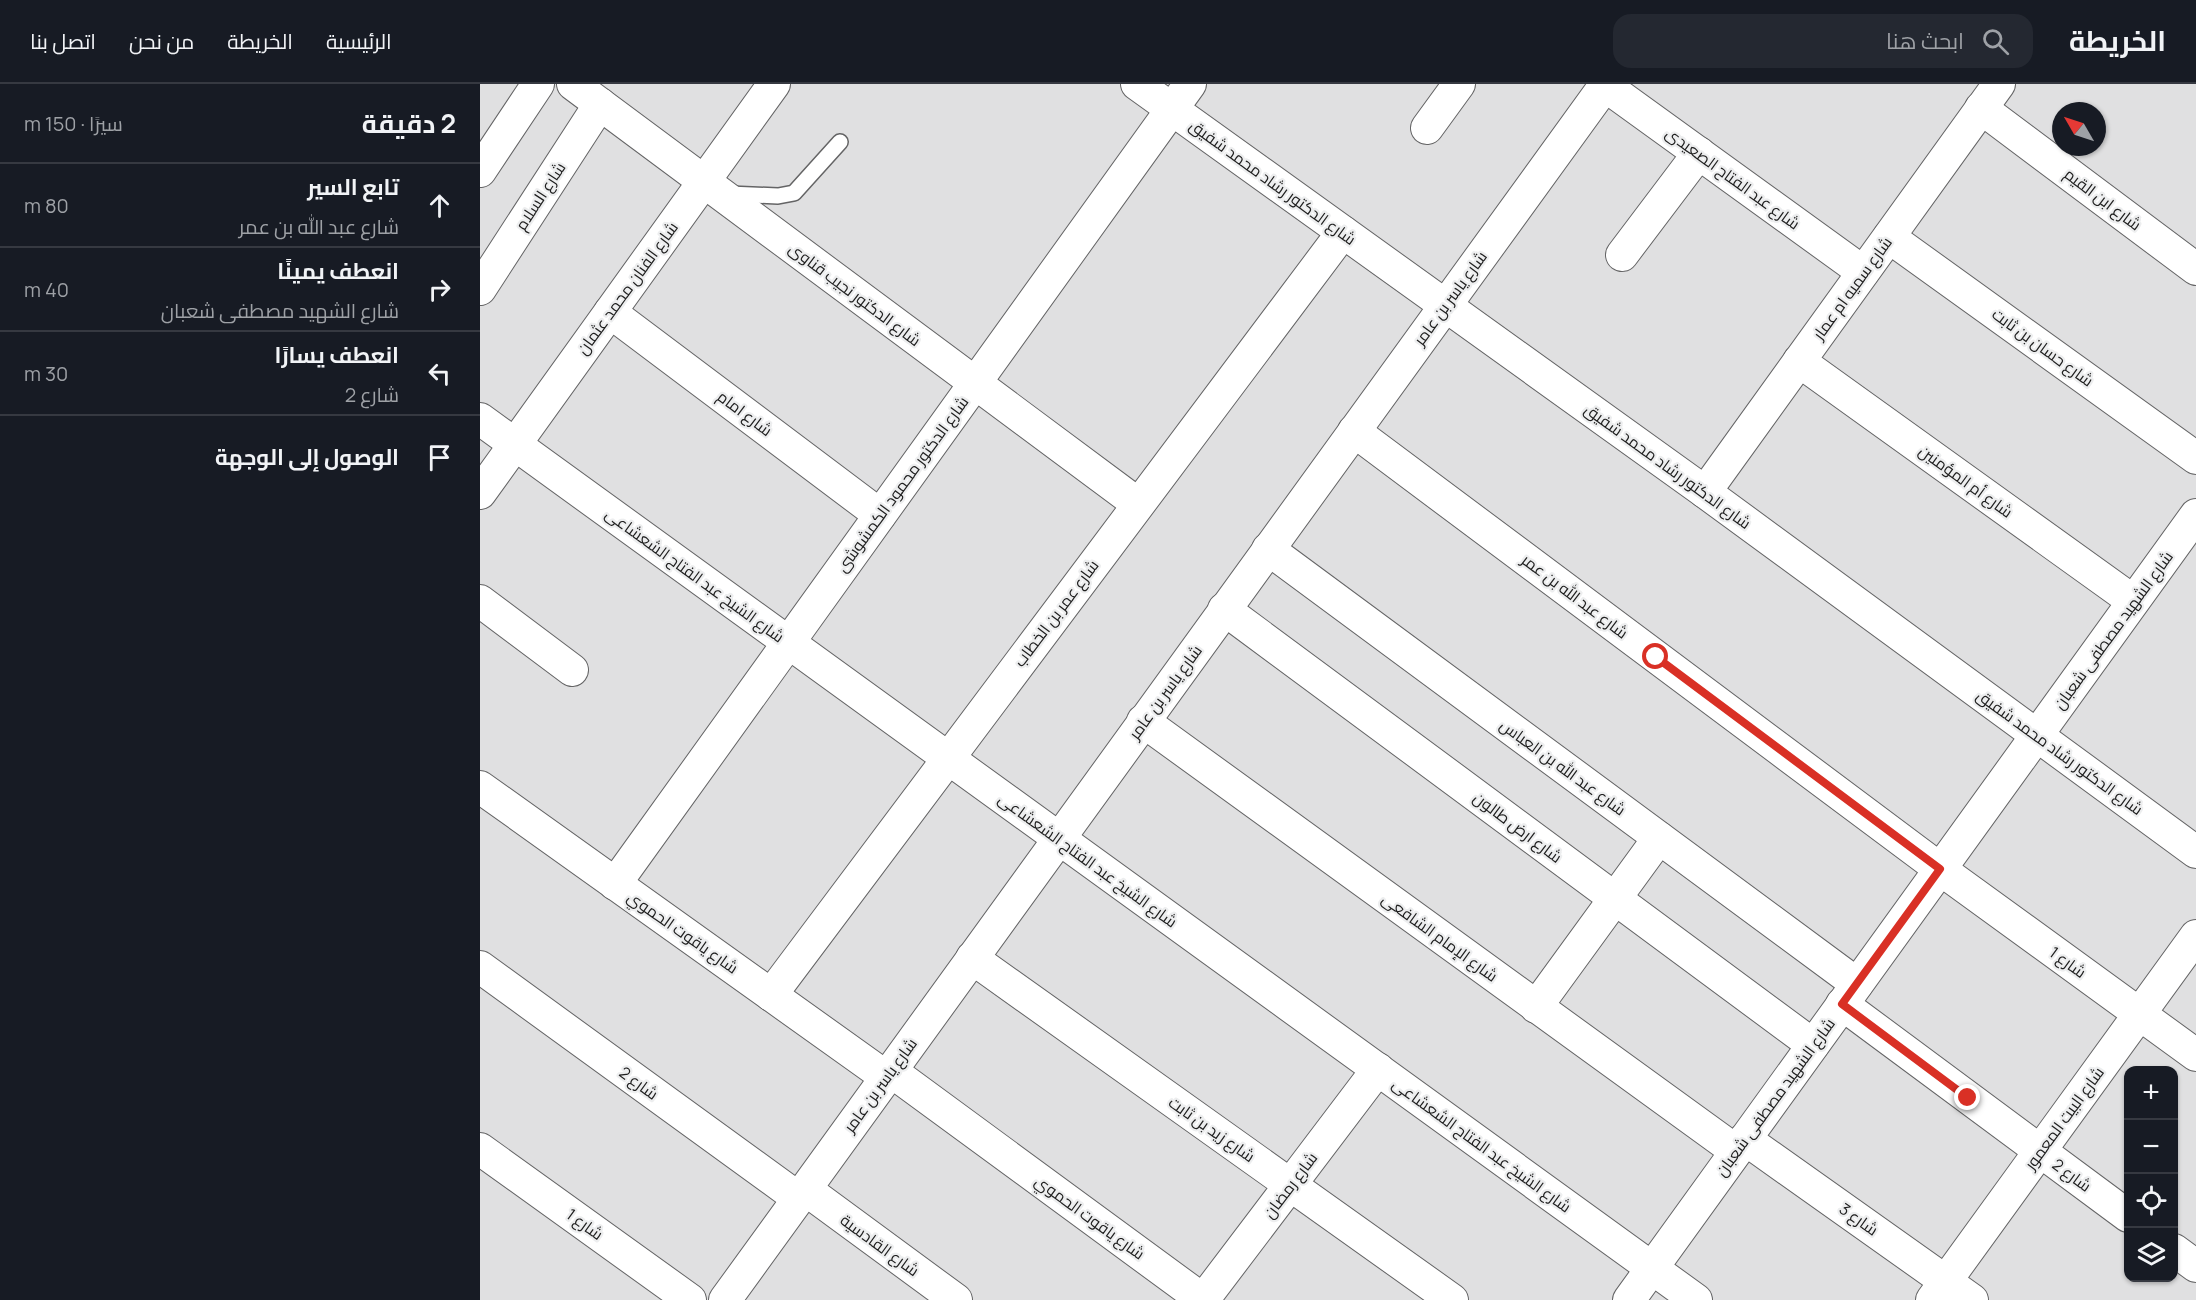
<!DOCTYPE html>
<html lang="ar">
<head>
<meta charset="utf-8">
<style>
  :root { --surface:#171b24; --page:#242831; --text:#f1f3f6; --muted:#9ea1a6; --line:#363941 }
  body { margin:0; font-family:Manrope,Cairo,sans-serif; background:var(--page); color:var(--text); direction:rtl }
  .controls { position:absolute; right:18px; bottom:18px; display:grid; overflow:hidden; border-radius:12px; box-shadow:0 2px 4px #0004 }
  .controls button { width:54px; height:54px; display:grid; place-items:center; padding:0; border:0; border-bottom:2px solid var(--line); background:var(--surface); color:var(--text); font:30px sans-serif }
  .compass { position:absolute; left:1572px; top:18px; width:54px; height:54px; border-radius:50%; background:var(--surface); box-shadow:0 2px 4px #0004; rotate:309deg }
  .stop { position:absolute; width:18px; height:18px; margin:-14px; border:4px solid #d93025; border-radius:50%; background:#fff }
  .stop.end { background:#d93025; border-color:#fff; box-shadow:0 2px 6px #0008 }
  .list { margin:0; padding:0; list-style:none }
  h2 { display:flex; justify-content:space-between; align-items:center; height:78px; margin:0; padding:0 24px; font-size:26px }
  h2 small { font-size:20px; font-weight:400; color:var(--muted) }
  .list li { display:grid; grid-template-columns:39px 1fr auto; gap:18px; align-items:center; box-sizing:border-box; height:84px; padding:0 24px; border-top:2px solid var(--line) }
  .list b { display:block; font-size:22px; white-space:nowrap }
  .list p { margin:0; font-size:20px; white-space:nowrap; color:var(--muted) }
  .list em { font-size:20px; font-style:normal; color:var(--muted) }
  .icon { flex:none; width:33px; height:33px; fill:none; stroke:currentColor; stroke-width:2; stroke-linecap:round; stroke-linejoin:round }
  .map { position:relative; flex:none; width:1716px; height:1216px; overflow:hidden; direction:ltr }
  header { display:flex; align-items:center; gap:36px; box-sizing:border-box; height:84px; padding:0 30px; background:var(--surface); border-bottom:2px solid var(--line) }
  header strong { font-size:28px }
  nav { display:flex; gap:33px; margin-inline-start:auto; font-size:21px }
  .search { width:420px; height:54px; background:var(--page); display:flex; align-items:center; gap:15px; box-sizing:border-box; padding:0 21px; border-radius:18px; color:var(--muted); font-size:22px }
  main { display:flex }
  aside { flex:1; background:var(--surface) }
  .map>svg:first-child { display:block }
  .lines { fill:none; stroke-linecap:round; stroke-linejoin:round }
  .service-casing { stroke:#646465; stroke-width:18 }
  .minor-casing { stroke:#646465; stroke-width:34 }
  .service { stroke:#fff; stroke-width:15 }
  .minor { stroke:#fff; stroke-width:32 }
  .route { stroke:#d93025; stroke-width:8 }
  .labels { text-anchor:middle; dominant-baseline:central; stroke-width:4.5; stroke-linejoin:round; paint-order:stroke }
  .street-label { font-size:16px; fill:#202020; stroke:#edeeef }
</style>
</head>
<body>
<header>
<strong>الخريطة</strong>
<div class="search"><svg class="icon" aria-label="search" viewBox="0 0 24 24"><circle cx="10" cy="10" r="6"/><path d="M15 15l6 6"/></svg>ابحث هنا</div>
<nav><a>الرئيسية</a><a>الخريطة</a><a>من نحن</a><a>اتصل بنا</a></nav>
</header>
<main>
<div class="map">
<svg width="1716" height="1216" viewBox="0 0 1716 1216">
  <rect width="100%" height="100%" fill="#e0e0e1"/>
  <g class="lines">
    <g class="service-casing">
      <polyline id="service" points="249,110 298,112 314,109 360,58"/>
    </g>
    <g class="minor-casing">
      <g id="minor">
        <polyline points="93,0 658,420"/>
        <polyline points="657,0 1225,408 1716,768"/>
        <polyline points="1123,0 1383,188"/>
        <polyline points="1501,24 1716,185"/>
        <polyline points="947,44 979,0"/>
        <polyline points="0,87 58,0"/>
        <polyline points="1409,153 1716,374"/>
        <polyline points="1142,171 1219,69"/>
        <polyline points="0,205 120,20"/>
        <polyline points="130,228 400,431"/>
        <polyline points="1319,277 1653,517"/>
        <polyline points="0,335 1216,1216"/>
        <polyline points="874,347 1460,785 1716,971"/>
        <polyline points="1225,408 1519,0"/>
        <polyline points="0,409 294,0"/>
        <polyline points="788,465 1377,900"/>
        <polyline points="0,517 92,586"/>
        <polyline points="744,525 1333,961"/>
        <polyline points="663,637 1256,1067"/>
        <polyline points="0,703 406,993"/>
        <polyline points="135,800 710,0"/>
        <polyline points="492,874 972,1216"/>
        <polyline points="0,883 318,1114"/>
        <polyline points="291,911 863,148"/>
        <polyline points="1362,920 1648,1132"/>
        <polyline points="1056,923 1179,754"/>
        <polyline points="411,987 723,1216"/>
        <polyline points="1265,1055 1492,1216"/>
        <polyline points="0,1065 210,1216"/>
        <polyline points="325,1105 476,1216"/>
        <polyline points="1694,1166 1716,1182"/>
        <polyline points="245,1216 1126,0"/>
        <polyline points="723,1216 898,985"/>
        <polyline points="1149,1216 1716,431"/>
        <polyline points="1452,1216 1716,852"/>
      </g>
    </g>
    <use href="#service" class="service"/>
    <use href="#minor" class="minor"/>
  </g>
  <g class="lines">
    <polyline class="route" points="1176,573 1460,785 1362,920 1488,1014"/>
  </g>
  <g class="labels">
    <g class="street-label">
      <text transform="translate(1253 94) rotate(36)">شارع عبد الفتاح الصعيدى</text>
      <text transform="translate(793 98) rotate(36)">شارع الدكتور رشاد محمد شفيق</text>
      <text transform="translate(60 112) rotate(-57)">شارع السلام</text>
      <text transform="translate(1623 115) rotate(37)">شارع ابن القيم</text>
      <text transform="translate(147 204) rotate(-54)">شارع الفنان محمد عثمان</text>
      <text transform="translate(1372 204) rotate(-54)">شارع سميه ام عمار</text>
      <text transform="translate(375 210) rotate(37)">شارع الدكتور نجيب قناوى</text>
      <text transform="translate(970 214) rotate(-54)">شارع ياسر بن عامر</text>
      <text transform="translate(1563 263) rotate(36)">شارع حسان بن ثابت</text>
      <text transform="translate(265 329) rotate(37)">شارع امام</text>
      <text transform="translate(1188 382) rotate(36)">شارع الدكتور رشاد محمد شفيق</text>
      <text transform="translate(1486 397) rotate(36)">شارع أم المؤمنين</text>
      <text transform="translate(422 400) rotate(-54)">شارع الدكتور محمود الكمشوشى</text>
      <text transform="translate(215 491) rotate(36)">شارع الشيخ عبد الفتاح الشعشاعى</text>
      <text transform="translate(1095 512) rotate(37)">شارع عبد الله بن عمر</text>
      <text transform="translate(576 529) rotate(-53)">شارع عمر بن الخطاب</text>
      <text transform="translate(1633 546) rotate(-54)">شارع الشهيد مصطفى شعبان</text>
      <text transform="translate(685 608) rotate(-54)">شارع ياسر بن عامر</text>
      <text transform="translate(1580 668) rotate(36)">شارع الدكتور رشاد محمد شفيق</text>
      <text transform="translate(1083 683) rotate(36)">شارع عبد الله بن العباس</text>
      <text transform="translate(1038 743) rotate(37)">شارع ارض طالون</text>
      <text transform="translate(608 776) rotate(36)">شارع الشيخ عبد الفتاح الشعشاعى</text>
      <text transform="translate(203 848) rotate(35)">شارع ياقوت الحموي</text>
      <text transform="translate(960 853) rotate(36)">شارع الإمام الشافعى</text>
      <text transform="translate(1588 878) rotate(36)">شارع 1</text>
      <text transform="translate(159 999) rotate(36)">شارع 2</text>
      <text transform="translate(400 1001) rotate(-54)">شارع ياسر بن عامر</text>
      <text transform="translate(1295 1013) rotate(-54)">شارع الشهيد مصطفى شعبان</text>
      <text transform="translate(1584 1034) rotate(-54)">شارع البيت المعمور</text>
      <text transform="translate(732 1045) rotate(35)">شارع زيد بن ثابت</text>
      <text transform="translate(1002 1061) rotate(36)">شارع الشيخ عبد الفتاح الشعشاعى</text>
      <text transform="translate(1592 1091) rotate(36)">شارع 2</text>
      <text transform="translate(810 1101) rotate(-53)">شارع رمضان</text>
      <text transform="translate(610 1133) rotate(36)">شارع ياقوت الحموي</text>
      <text transform="translate(1379 1135) rotate(35)">شارع 3</text>
      <text transform="translate(105 1140) rotate(36)">شارع 1</text>
      <text transform="translate(400 1161) rotate(36)">شارع القادسية</text>
    </g>
  </g>
</svg>
<div class="controls">
<button>+</button>
<button>−</button>
<button><svg class="icon" aria-label="locate" viewBox="0 0 24 24"><circle cx="12" cy="12" r="6"/><path d="M12 2v4M12 18v4M2 12h4M18 12h4"/></svg></button>
<button><svg class="icon" aria-label="layers" viewBox="0 0 24 24"><path d="M12 4l9 5-9 5-9-5zM3 14l9 5 9-5"/></svg></button>
</div>
<svg class="compass" viewBox="-18 -18 36 36"><path d="M0-13l5 13h-10z" fill="#e53935"/><path d="M0 13l5-13h-10z" fill="#9ea1a6"/></svg>
<div class="stop" style="left:1176px;top:573px"></div>
<div class="stop end" style="left:1488px;top:1014px"></div>
</div>
<aside>
<h2>2 دقيقة<small>سيرًا · 150 m</small></h2>
<ul class="list">
<li><svg class="icon" aria-label="ahead" viewBox="0 0 24 24"><path d="M12 20V5M6 11l6-6 6 6"/></svg><div><b>تابع السير</b><p>شارع عبد الله بن عمر</p></div><em>80 m</em></li>
<li><svg class="icon" aria-label="right" viewBox="0 0 24 24"><path d="M7 20v-9h11M14 6l5 5-5 5"/></svg><div><b>انعطف يمينًا</b><p>شارع الشهيد مصطفى شعبان</p></div><em>40 m</em></li>
<li><svg class="icon" aria-label="left" viewBox="0 0 24 24"><path d="M17 20v-9H6M10 6l-5 5 5 5"/></svg><div><b>انعطف يسارًا</b><p>شارع 2</p></div><em>30 m</em></li>
<li><svg class="icon" aria-label="arrive" viewBox="0 0 24 24"><path d="M6 21V4h12l-3 4 3 4H6"/></svg><div><b>الوصول إلى الوجهة</b></div></li>
</ul>
</aside>
</main>
</body>
</html>
